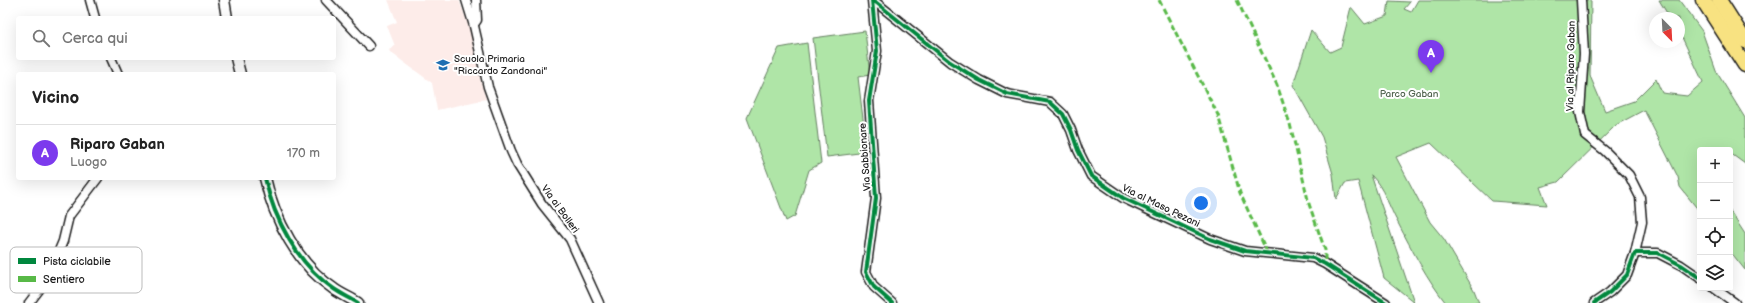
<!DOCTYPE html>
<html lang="it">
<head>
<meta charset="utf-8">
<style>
  :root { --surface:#fff; --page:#f6f6f6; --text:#222; --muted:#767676; --line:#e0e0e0; --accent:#7c3aed }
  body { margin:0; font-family:"Balsamiq Sans",sans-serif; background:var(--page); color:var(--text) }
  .controls { position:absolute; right:12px; bottom:12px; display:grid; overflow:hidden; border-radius:4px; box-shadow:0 4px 16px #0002 }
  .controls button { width:36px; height:36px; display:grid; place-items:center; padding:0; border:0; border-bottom:1px solid var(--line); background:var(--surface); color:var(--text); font:20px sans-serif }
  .compass { position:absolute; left:1649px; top:12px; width:36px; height:36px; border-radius:50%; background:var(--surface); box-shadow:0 4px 16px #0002; rotate:156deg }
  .you { position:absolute; left:1201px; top:203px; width:14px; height:14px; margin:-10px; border:3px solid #fff; border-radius:50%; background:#1a73e8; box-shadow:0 0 0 6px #1a73e833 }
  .badge { display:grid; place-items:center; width:26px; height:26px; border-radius:50%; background:var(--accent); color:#fff; font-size:13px; font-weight:700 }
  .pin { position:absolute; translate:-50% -33px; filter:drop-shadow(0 1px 2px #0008) }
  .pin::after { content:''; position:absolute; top:21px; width:14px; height:12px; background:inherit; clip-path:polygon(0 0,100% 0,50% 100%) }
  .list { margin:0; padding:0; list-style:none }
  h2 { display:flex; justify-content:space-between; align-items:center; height:52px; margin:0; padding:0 16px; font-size:17px }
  h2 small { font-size:13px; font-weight:400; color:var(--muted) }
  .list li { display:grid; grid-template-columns:26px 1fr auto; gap:12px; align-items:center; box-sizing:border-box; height:56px; padding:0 16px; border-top:1px solid var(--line) }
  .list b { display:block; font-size:15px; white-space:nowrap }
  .list p { margin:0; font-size:13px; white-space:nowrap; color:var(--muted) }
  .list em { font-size:13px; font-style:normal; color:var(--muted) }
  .icon { flex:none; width:22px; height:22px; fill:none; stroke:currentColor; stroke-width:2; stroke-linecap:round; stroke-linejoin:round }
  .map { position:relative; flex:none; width:1745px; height:303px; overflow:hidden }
  .search { position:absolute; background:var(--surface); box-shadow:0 4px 16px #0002; left:16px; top:16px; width:320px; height:44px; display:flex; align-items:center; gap:10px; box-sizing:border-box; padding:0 14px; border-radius:4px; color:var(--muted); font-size:15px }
  .panel { position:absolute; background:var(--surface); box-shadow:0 4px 16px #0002; left:16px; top:72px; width:320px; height:108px; border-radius:4px }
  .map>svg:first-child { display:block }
  .built { fill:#fdece9 }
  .green { fill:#afe5a7; stroke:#668062 }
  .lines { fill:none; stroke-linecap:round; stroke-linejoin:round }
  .minor-casing { stroke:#1c1c1c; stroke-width:11 }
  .tertiary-casing { stroke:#1c1c1c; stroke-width:13 }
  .trunk-casing { stroke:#1c1c1c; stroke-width:17 }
  .minor { stroke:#fff; stroke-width:8 }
  .tertiary { stroke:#fff; stroke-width:10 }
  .trunk { stroke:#f8e281; stroke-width:14 }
  .quiet { stroke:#58b947; stroke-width:3; stroke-dasharray:6 3; stroke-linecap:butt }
  .cycleway-casing { stroke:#fff; stroke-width:6 }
  .cycleway { stroke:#00873e; stroke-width:4 }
  .labels { text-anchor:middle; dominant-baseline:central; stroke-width:4; stroke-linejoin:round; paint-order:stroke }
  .poi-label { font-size:10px; fill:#1c1c1c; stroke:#fff; text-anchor:start }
  .street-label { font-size:10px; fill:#1c1c1c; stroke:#fff }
  .park-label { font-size:10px; fill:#4f624d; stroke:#fff }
  .key { fill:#fff; stroke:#bbb; stroke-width:1 }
  .key-label { font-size:11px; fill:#1c1c1c }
</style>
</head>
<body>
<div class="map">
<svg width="1745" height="303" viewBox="0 0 1745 303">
  <rect width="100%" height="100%" fill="#fff"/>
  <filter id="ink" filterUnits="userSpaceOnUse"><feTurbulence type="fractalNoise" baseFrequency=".025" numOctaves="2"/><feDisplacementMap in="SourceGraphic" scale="8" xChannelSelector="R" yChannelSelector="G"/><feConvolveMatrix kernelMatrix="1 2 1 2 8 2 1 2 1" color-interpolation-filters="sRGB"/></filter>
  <g filter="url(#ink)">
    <polygon class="built" points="388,0 459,0 472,34 480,78 486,99 437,110 432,83 390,52 389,50 395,46 387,26 397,22"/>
    <g class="green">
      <path d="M 1418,0 L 1588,0 L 1591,2 L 1590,76 L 1605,111 L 1634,101 L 1656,79 L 1662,93 L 1687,96 L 1703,82 L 1679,31 L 1679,18 L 1670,18 L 1659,0 L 1679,0 L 1702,31 L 1716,71 L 1745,118 L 1745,164 L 1730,153 L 1730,150 L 1700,150 L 1700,212 L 1680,187 L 1678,177 L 1644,110 L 1616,125 L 1558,182 L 1540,187 L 1547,205 L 1492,201 L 1431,143 L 1396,157 L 1430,222 L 1444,239 L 1474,290 L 1479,303 L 1446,303 C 1427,279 1412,250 1398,223 C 1389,207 1384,188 1371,175 L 1414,302 L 1384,278 L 1358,181 L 1345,183 L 1336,199 L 1333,174 L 1322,137 L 1293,85 L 1311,30 L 1330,52 L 1341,47 L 1351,7 L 1365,24 L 1387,16 L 1389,1 L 1410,2 L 1404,9 L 1411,12 Z"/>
      <polygon points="865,31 870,75 858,77 867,152 827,157 813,38"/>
      <polygon points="807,43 821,163 809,170 795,216 786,221 747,118 779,48"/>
      <polygon points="1730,211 1745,234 1745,270 1730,251"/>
    </g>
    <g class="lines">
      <g class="minor-casing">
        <g id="minor">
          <polyline points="90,0 95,18"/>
          <polyline points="326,0 369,46"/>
          <polyline points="466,0 474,26 488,87 511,151 517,164 542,204 570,239 599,303"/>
          <polyline points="872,0 877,51 869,101 876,198 866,272 874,287 892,303"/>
          <polyline points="873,0 950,62 979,80 1007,94 1050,102 1063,114 1071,130 1078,150 1091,176 1123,198 1210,239 1245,251 1313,258 1325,264 1386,303"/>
          <polyline points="1581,0 1584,54 1580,112 1585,135 1605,151 1629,175 1640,197 1642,222 1635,253 1627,275 1610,292 1594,303"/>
          <polyline points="474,24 477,20 476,0"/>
          <polyline points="111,58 118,74"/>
          <polyline points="1635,253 1658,253 1681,265 1700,278"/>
          <polyline points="1714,288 1735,303"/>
          <polyline points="29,303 39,290 53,265 63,241 69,216 98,178"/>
        </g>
      </g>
      <g class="tertiary-casing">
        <g id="tertiary">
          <polyline points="224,0 227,18"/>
          <polyline points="236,58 240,74"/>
          <path d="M 265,178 C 274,219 298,265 334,289 C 341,294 350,298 358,303"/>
        </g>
      </g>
      <g class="trunk-casing">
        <g id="trunk">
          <polyline points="1703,0 1745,65"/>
          <polyline points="1719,0 1745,41"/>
        </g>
      </g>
      <use href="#minor" class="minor"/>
      <use href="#tertiary" class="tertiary"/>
      <use href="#trunk" class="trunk"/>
      <g class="quiet">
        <polyline points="1159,0 1218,115 1240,193 1267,252"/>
        <polyline points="1237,0 1277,85 1290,124 1309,204 1325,250 1325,264"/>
      </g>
      <g class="cycleway-casing">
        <g id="cycleway">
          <polyline points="872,0 877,51 869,101 876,198 866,272 874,287 892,303"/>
          <polyline points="873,0 950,62 979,80 1007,94 1050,102 1063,114 1071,130 1078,150 1091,176 1123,198 1210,239 1245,251 1313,258 1325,264 1386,303"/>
          <path d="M 265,178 C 274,219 298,265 334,289 C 341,294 350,298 358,303"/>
          <polyline points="1594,303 1610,292 1627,275 1635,253 1658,253 1681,265 1700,278"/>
        </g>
      </g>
      <use href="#cycleway" class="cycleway"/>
    </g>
  </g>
  <defs>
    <g id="school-bare" transform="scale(1.08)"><path d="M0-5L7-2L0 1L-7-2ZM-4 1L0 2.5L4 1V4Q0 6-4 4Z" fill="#1f6fb2" stroke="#fff" stroke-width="2.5" paint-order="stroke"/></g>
  </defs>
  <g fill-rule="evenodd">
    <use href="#school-bare" x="443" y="65"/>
  </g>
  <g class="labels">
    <g class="poi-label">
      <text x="454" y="59">Scuola Primaria<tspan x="454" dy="12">"Riccardo Zandonai"</tspan></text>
    </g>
    <g class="street-label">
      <text transform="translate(1571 66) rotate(-89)">Via al Riparo Gaban</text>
      <text transform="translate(865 157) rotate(-94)">Via Sabbionare</text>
      <text transform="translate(1161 206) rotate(26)">Via al Maso Pezani</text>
      <text transform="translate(560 209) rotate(54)">Via ai Bolleri</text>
    </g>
    <g class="park-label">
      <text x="1409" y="94">Parco Gaban</text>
    </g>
  </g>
  <rect x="10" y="247" width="132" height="46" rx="6" class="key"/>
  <rect x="18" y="258" width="18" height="6" fill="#00873e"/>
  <rect x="18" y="276" width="18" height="6" fill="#58b947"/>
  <g class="key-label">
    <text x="43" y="265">Pista ciclabile</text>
    <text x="43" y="283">Sentiero</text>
  </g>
</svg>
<div class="controls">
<button>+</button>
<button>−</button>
<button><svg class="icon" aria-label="locate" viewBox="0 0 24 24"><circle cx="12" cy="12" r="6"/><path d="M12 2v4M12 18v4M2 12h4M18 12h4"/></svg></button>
<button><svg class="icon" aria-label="layers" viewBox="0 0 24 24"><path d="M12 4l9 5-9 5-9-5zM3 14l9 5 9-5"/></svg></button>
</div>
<svg class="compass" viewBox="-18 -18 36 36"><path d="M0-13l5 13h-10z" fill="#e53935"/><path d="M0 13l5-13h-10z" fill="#767676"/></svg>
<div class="you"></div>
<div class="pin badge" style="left:1431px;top:73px">A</div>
<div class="search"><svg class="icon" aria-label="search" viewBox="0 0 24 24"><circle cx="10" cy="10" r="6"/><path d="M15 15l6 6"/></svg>Cerca qui</div>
<section class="panel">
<h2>Vicino<small></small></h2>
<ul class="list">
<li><span class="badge">A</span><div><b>Riparo Gaban</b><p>Luogo</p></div><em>170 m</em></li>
</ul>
</section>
</div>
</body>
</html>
